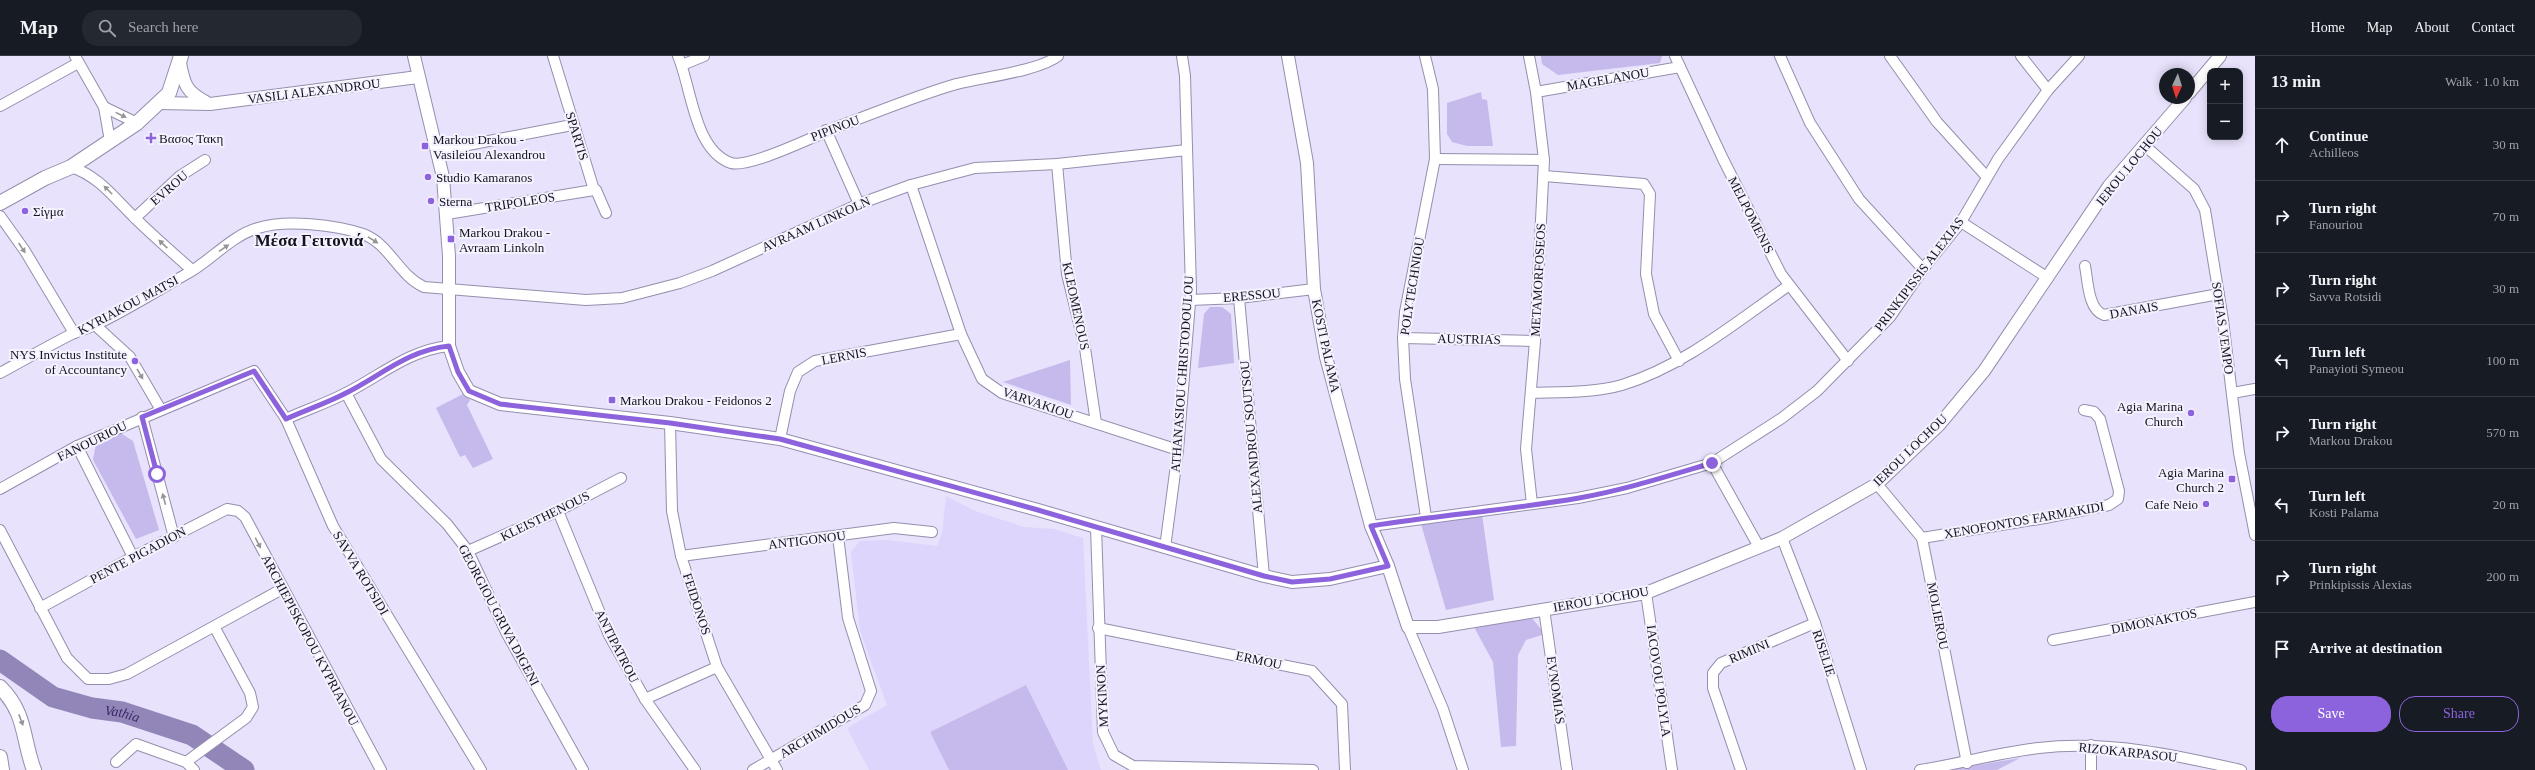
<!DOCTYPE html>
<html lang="en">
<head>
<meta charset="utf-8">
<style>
  :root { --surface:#171b24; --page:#242831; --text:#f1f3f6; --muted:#9ea1a6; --line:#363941; --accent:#8c63dd }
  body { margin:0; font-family:Georgia,serif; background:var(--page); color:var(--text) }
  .controls { position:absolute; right:12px; top:12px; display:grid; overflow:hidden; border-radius:8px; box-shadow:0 2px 10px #0003 }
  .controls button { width:36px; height:36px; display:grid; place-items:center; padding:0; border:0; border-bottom:1px solid var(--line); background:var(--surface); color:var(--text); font:20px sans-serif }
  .compass { position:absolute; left:2159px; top:12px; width:36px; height:36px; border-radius:50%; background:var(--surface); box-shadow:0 2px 10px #0003; rotate:184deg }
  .stop { position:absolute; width:12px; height:12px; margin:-9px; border:3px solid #8c63dd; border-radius:50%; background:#fff }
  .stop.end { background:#8c63dd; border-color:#fff; box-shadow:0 1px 4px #0008 }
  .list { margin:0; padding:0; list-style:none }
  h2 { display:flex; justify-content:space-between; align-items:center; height:52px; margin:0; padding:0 16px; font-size:17px }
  h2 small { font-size:13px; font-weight:400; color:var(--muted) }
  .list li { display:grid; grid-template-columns:26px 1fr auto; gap:12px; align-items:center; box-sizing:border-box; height:72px; padding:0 16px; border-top:1px solid var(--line) }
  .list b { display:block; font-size:15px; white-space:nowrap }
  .list p { margin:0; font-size:13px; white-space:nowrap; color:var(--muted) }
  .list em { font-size:13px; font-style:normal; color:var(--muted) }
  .actions { display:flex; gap:8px; padding:12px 16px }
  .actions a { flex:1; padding:9px 0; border:1px solid var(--accent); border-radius:16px; text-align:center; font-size:14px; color:var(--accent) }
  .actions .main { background:var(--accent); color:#fff }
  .icon { flex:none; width:22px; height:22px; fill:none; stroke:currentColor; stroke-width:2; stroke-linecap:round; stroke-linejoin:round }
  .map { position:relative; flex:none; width:2255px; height:714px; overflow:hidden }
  header { display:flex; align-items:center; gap:24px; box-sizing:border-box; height:56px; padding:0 20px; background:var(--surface); border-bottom:1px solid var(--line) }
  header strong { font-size:19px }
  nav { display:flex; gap:22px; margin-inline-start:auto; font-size:14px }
  .search { width:280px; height:36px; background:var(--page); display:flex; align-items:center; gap:10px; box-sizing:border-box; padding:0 14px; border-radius:16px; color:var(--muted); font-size:15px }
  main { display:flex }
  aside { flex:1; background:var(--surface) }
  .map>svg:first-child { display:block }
  .built { fill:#ded5fd }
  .green { fill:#c6baec }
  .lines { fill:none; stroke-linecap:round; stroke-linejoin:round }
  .river { stroke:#9285b8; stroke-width:21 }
  .minor-casing { stroke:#958eac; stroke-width:12 }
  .tertiary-casing { stroke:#958eac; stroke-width:14 }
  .secondary-casing { stroke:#958eac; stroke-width:16 }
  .minor { stroke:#fff; stroke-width:10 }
  .tertiary { stroke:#fff; stroke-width:12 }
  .secondary { stroke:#fff; stroke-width:14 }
  .oneway { fill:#969499 }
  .route { stroke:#8c63dd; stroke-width:5 }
  .poi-dot { fill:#8c63dd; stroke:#f5f2ff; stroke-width:1.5 }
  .labels { text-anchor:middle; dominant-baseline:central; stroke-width:4; stroke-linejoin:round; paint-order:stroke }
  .street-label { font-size:13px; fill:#15121d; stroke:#f5f2ff }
  .poi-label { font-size:13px; fill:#15121d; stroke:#f5f2ff; text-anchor:start }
  .water-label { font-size:14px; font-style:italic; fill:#3e2868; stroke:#f5f2ff }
  .district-label { font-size:17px; font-weight:bold; fill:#15121d; stroke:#f5f2ff }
</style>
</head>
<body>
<header>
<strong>Map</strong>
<div class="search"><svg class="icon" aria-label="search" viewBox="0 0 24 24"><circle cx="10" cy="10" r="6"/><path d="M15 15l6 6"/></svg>Search here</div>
<nav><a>Home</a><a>Map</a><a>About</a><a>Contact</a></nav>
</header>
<main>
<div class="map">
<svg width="2255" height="714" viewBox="0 0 2255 714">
  <rect width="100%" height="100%" fill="#e8e2fc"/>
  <polygon class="built" points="946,440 975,455 1024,471 1054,473 1083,482 1093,688 1101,714 869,714 847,672 887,649 860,575 851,496 860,485 888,484 937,490 942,477"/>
  <g class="green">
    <polygon points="1541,0 1662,0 1660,7 1558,19 1542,8"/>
    <polygon points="1481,36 1482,43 1487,44 1493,90 1467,90 1452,86 1447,78 1447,47"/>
    <polygon points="1210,251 1222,251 1231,258 1234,307 1198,312 1204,258"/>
    <polygon points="1070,304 1071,349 1003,326"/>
    <polygon points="463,338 470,344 467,349 493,403 473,412 465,399 460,401 436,352"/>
    <polygon points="119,376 133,385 159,474 136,483 93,404 96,388"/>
    <polygon points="1482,458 1494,544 1446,554 1421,468"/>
    <polygon points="1521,561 1532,562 1545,578 1526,584 1518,599 1516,690 1501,691 1493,606 1474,571"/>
    <polygon points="1026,629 1068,714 949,714 930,676"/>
    <polygon points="2020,702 1997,714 1947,714"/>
  </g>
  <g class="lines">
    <path class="river" id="s1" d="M 0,604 L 53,641 L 92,652 L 122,656 L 192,679 L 244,714"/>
    <g class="minor-casing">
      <g id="minor">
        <polyline points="75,0 104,51 110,85"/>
        <polyline points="553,0 594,134 596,134 606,157"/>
        <path d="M 678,0 C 692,33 694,94 731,107 C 750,113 822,76 845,68 C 880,55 916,40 953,29 C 978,22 1040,15 1058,0"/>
        <polyline points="1425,0 1433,33 1435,103 1405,256 1403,282 1405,323 1426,461"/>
        <polyline points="1529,0 1536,36 1544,104 1535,285 1526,393 1532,448"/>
        <polyline points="1675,0 1723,103 1781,218 1848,305"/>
        <polyline points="1780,0 1810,67 1859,143 1923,213"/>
        <polyline points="1890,0 1937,66 1986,120"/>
        <polyline points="2021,0 2048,34"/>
        <polyline points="682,9 704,0"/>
        <polyline points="1536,36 1680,11"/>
        <polyline points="0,50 78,7"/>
        <polyline points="104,51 137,67"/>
        <polyline points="826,74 859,148"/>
        <polyline points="2144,89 2194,133 2205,154 2223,264 2239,397 2255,479"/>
        <polyline points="437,95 572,69"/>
        <polyline points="1435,103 1544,104"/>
        <polyline points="1057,108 1067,218 1085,292 1096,367"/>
        <path d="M 71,111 C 99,120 115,143 135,162 C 153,180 173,197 192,214"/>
        <polyline points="1544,120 1644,128 1650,138 1646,218 1654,258 1679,305"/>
        <polyline points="911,129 961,278 982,323 1002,337 1178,394"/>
        <polyline points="447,158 594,134"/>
        <polyline points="0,160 25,195 74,277"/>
        <polyline points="135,162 180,120 205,104"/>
        <polyline points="1961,166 2048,222"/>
        <path d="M 2085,210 C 2088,225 2088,254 2104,259 L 2219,238"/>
        <polyline points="1239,242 1264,520"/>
        <polyline points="1190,244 1239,242 1314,233"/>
        <polyline points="95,269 130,301 161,354"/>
        <polyline points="1403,282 1535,285"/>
        <path d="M 0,317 C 24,304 48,290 72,278 C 79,275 87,273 95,269 C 127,254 158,234 190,216 C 212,203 233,179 258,172 C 286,163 336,169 363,178 C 390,188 398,219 424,231 L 586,244 L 622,242 L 680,227 L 712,215 L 859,148 L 911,129 L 975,112 L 1057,108 L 1187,94"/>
        <polyline points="346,337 381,403 447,468 468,495 506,576 583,714"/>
        <path d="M 1531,337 C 1560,336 1594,337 1622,329 C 1684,310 1736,266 1788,230"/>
        <polyline points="2232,337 2255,333"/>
        <polyline points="142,361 174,481"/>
        <path d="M 286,363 C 306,354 327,347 346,337 C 380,320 409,294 449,290"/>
        <polyline points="670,367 672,455 681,500 717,611 777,714"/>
        <polyline points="780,383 790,335 798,316 815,305 961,278"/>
        <polyline points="77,390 133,501"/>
        <polyline points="1712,407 1759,491"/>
        <polyline points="1877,428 1922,482 1967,707"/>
        <polyline points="0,433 77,390 254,315 286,363 333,470 481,714"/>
        <polyline points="558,455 609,579 645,643 695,714"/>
        <polyline points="1371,470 1578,442 1627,432 1712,407 1782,362 1817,335 1890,261 1923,213 1961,166 1998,103 2048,34 2079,0"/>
        <polyline points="1096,471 1103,676 1114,699 1133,710 1313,714"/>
        <polyline points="0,474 67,602 88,623 109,623 127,618 282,533"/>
        <polyline points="1782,482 1815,567 1861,714"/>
        <polyline points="1922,482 2045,462 2109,449 2118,443 2119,435 2100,363 2094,356 2084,354"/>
        <polyline points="1165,492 1178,394 1191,234 1185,20 1182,0"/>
        <polyline points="468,495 558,455 621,422"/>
        <polyline points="681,500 894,472 932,476"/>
        <polyline points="1646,537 1672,714"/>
        <polyline points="40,552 133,501 227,453 238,455 245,461 381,714"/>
        <polyline points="1544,553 1567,714"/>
        <polyline points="1408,571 1443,653 1463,714"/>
        <polyline points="1098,572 1312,615 1342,648 1345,714"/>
        <polyline points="2053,584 2255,546"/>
        <polyline points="645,643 717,611"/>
        <polyline points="116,706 136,688 186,706 194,714"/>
        <polyline points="186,706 246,662 253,651 250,637 215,572"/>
        <polyline points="753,714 865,649 871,635 848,562 838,480"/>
        <polyline points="1741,714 1713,632 1713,617 1721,607 1815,567"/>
        <path d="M 1920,714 C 1959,708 2001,696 2039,692 C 2107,684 2176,699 2241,714"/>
        <polyline points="2091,714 2091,689"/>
      </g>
    </g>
    <g class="tertiary-casing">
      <g id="tertiary">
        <polyline points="414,0 443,121 449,200 449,290 458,316 469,335 500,348 670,367 780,383 1038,454 1264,520 1292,526 1330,523 1388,510"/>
        <polyline points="1288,0 1307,107 1314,233 1326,301 1371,470 1388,510 1408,571 1438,571 1646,537 1782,482 1877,428 1939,369 1984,315 2109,130 2185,42"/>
        <path d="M 180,7 C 184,28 186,36 206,46"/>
        <polyline points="2189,37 2220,0"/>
        <polyline points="159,47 210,48 418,21"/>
      </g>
    </g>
    <g class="secondary-casing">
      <g id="secondary">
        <polyline points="0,147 45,122 71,111 137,67 169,37 181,0"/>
        <path d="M 0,631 C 27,658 22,683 34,714"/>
        <polyline points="0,701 2,714"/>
      </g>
    </g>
    <use href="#minor" class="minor"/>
    <use href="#tertiary" class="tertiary"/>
    <use href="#secondary" class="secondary"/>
  </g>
  <defs><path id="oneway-solid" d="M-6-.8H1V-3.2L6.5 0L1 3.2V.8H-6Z"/></defs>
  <g class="oneway">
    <use href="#oneway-solid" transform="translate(121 59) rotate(26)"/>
    <use href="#oneway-solid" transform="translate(108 134) rotate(-135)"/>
    <use href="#oneway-solid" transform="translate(373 184) rotate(32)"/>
    <use href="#oneway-solid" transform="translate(163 188) rotate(-137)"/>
    <use href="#oneway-solid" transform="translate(22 192) rotate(56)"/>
    <use href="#oneway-solid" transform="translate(224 192) rotate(-34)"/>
    <use href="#oneway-solid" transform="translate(140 318) rotate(60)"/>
    <use href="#oneway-solid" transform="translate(164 443) rotate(-105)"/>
    <use href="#oneway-solid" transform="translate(258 487) rotate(63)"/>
    <use href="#oneway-solid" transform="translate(21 664) rotate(69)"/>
  </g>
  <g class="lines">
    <path class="route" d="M 157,418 L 142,361 L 254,315 L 286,363 C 306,354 327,347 346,337 C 380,320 408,294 449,290 L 458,316 L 469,335 L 500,348 L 670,367 L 780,383 L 1038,454 L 1264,520 L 1292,526 L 1330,523 L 1388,510 L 1371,470 C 1440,459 1510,454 1579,442 C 1624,434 1668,420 1712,407"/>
  </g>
  <g class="poi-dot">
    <path d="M149 76h4v4h4v4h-4v4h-4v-4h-4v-4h4z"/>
    <rect x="421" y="86" width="8" height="8" rx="2"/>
    <circle cx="428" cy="121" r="4"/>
    <circle cx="431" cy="145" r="4"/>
    <circle cx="25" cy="155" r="4"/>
    <rect x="447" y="179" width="8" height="8" rx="2"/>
    <circle cx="135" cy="305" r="4"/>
    <rect x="608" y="340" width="8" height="8" rx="2"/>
    <circle cx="2191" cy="357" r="4"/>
    <rect x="2228" y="419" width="8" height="8" rx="2"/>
    <circle cx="2206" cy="448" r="4"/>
  </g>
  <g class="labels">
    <g class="street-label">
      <text transform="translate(1608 23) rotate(-10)">MAGELANOU</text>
      <text transform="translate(314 35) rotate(-7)">VASILI ALEXANDROU</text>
      <text transform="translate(835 72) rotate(-21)">PIPINOU</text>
      <text transform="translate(577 80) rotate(73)">SPARTIS</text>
      <text transform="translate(2129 110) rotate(-51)">IEROU LOCHOU</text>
      <text transform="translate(169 132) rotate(-41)">EVROU</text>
      <text transform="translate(520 146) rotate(-9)">TRIPOLEOS</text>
      <text transform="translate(1751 159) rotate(63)">MELPOMENIS</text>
      <text transform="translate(816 168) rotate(-24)">AVRAAM LINKOLN</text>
      <text transform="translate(1919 218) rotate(-53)">PRINKIPISSIS ALEXIAS</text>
      <text transform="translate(1538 224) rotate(-87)">METAMORFOSEOS</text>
      <text transform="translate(1412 230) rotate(-81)">POLYTECHNIOU</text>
      <text transform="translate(1252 239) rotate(-5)">ERESSOU</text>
      <text transform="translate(128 249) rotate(-28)">KYRIAKOU MATSI</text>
      <text transform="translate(1076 250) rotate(78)">KLEOMENOUS</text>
      <text transform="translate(2134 254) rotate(-10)">DANAIS</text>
      <text transform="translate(2223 272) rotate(82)">SOFIAS VEMPO</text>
      <text transform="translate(1469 283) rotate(1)">AUSTRIAS</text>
      <text transform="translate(1326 290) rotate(78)">KOSTI PALAMA</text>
      <text transform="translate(844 300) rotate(-11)">LERNIS</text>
      <text transform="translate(1182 318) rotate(-86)">ATHANASIOU CHRISTODOULOU</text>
      <text transform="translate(1038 347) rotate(19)">VARVAKIOU</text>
      <text transform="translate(1251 381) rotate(-95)">ALEXANDROU SOUTSOU</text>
      <text transform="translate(92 385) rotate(-26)">FANOURIOU</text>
      <text transform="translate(1910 394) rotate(-44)">IEROU LOCHOU</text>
      <text transform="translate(545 460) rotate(-26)">KLEISTHENOUS</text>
      <text transform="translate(2024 464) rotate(-10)">XENOFONTOS FARMAKIDI</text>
      <text transform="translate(807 484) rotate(-7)">ANTIGONOU</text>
      <text transform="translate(138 499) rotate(-28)">PENTE PIGADION</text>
      <text transform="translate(361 517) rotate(59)">SAVVA ROTSIDI</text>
      <text transform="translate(1601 543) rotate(-10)">IEROU LOCHOU</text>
      <text transform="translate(697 548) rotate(72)">FEIDONOS</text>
      <text transform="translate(499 559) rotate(62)">GEORGIOU GRIVA DIGENI</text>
      <text transform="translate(1938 560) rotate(79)">MOLIEROU</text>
      <text transform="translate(2154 565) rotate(-11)">DIMONAKTOS</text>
      <text transform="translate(310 584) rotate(62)">ARCHIEPISKOPOU KYPRIANOU</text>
      <text transform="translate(617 590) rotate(63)">ANTIPATROU</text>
      <text transform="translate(1749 595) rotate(-23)">RIMINI</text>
      <text transform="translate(1824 597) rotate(72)">RISELIE</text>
      <text transform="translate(1259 604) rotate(12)">ERMOU</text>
      <text transform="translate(1659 625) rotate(82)">IACOVOU POLYLA</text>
      <text transform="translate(1556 634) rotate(82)">EVNOMIAS</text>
      <text transform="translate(1102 640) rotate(-93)">MYKINON</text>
      <text transform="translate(820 675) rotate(-31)">ARCHIMIDOUS</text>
      <text transform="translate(2128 696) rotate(6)">RIZOKARPASOU</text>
    </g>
    <g class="poi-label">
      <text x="159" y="82">Βασος Τακη</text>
      <text x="433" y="83">Markou Drakou -<tspan x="433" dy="15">Vasileiou Alexandrou</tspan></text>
      <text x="436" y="121">Studio Kamaranos</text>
      <text x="439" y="145">Sterna</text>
      <text x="33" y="155">Σίγμα</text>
      <text x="459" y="176">Markou Drakou -<tspan x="459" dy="15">Avraam Linkoln</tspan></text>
      <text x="127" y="298" text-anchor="end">NYS Invictus Institute<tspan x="127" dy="15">of Accountancy</tspan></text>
      <text x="620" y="344">Markou Drakou - Feidonos 2</text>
      <text x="2183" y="350" text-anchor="end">Agia Marina<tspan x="2183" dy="15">Church</tspan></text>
      <text x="2224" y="416" text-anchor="end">Agia Marina<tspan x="2224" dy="15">Church 2</tspan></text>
      <text x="2198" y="448" text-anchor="end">Cafe Neio</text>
    </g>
    <g class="water-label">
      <text stroke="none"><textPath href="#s1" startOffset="136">Vathia</textPath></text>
    </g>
    <g class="district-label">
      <text x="309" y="184">Μέσα Γειτονιά</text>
    </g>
  </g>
</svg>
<div class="controls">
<button>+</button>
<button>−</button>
</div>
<svg class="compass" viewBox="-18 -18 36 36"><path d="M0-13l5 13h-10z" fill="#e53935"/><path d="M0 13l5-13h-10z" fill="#9ea1a6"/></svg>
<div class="stop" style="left:157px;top:418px"></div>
<div class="stop end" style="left:1712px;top:407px"></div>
</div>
<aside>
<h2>13 min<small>Walk · 1.0 km</small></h2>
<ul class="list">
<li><svg class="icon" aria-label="ahead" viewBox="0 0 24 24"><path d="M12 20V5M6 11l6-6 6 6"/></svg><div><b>Continue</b><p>Achilleos</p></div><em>30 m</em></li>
<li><svg class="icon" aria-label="right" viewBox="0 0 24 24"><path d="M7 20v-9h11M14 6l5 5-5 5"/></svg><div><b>Turn right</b><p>Fanouriou</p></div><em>70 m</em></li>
<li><svg class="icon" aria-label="right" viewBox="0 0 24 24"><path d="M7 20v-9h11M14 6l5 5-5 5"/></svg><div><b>Turn right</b><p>Savva Rotsidi</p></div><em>30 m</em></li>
<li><svg class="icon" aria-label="left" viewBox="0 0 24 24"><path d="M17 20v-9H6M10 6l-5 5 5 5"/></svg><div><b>Turn left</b><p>Panayioti Symeou</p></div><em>100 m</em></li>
<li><svg class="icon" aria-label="right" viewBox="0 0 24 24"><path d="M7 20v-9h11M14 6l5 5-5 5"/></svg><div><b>Turn right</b><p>Markou Drakou</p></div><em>570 m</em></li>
<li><svg class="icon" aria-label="left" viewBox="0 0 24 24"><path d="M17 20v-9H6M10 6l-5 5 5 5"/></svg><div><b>Turn left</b><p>Kosti Palama</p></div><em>20 m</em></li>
<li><svg class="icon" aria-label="right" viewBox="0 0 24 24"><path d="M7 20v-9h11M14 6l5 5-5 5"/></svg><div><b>Turn right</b><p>Prinkipissis Alexias</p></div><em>200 m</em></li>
<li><svg class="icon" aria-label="arrive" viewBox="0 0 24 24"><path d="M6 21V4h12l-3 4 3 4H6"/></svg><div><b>Arrive at destination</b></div></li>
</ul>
<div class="actions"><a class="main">Save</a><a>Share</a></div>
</aside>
</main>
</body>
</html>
